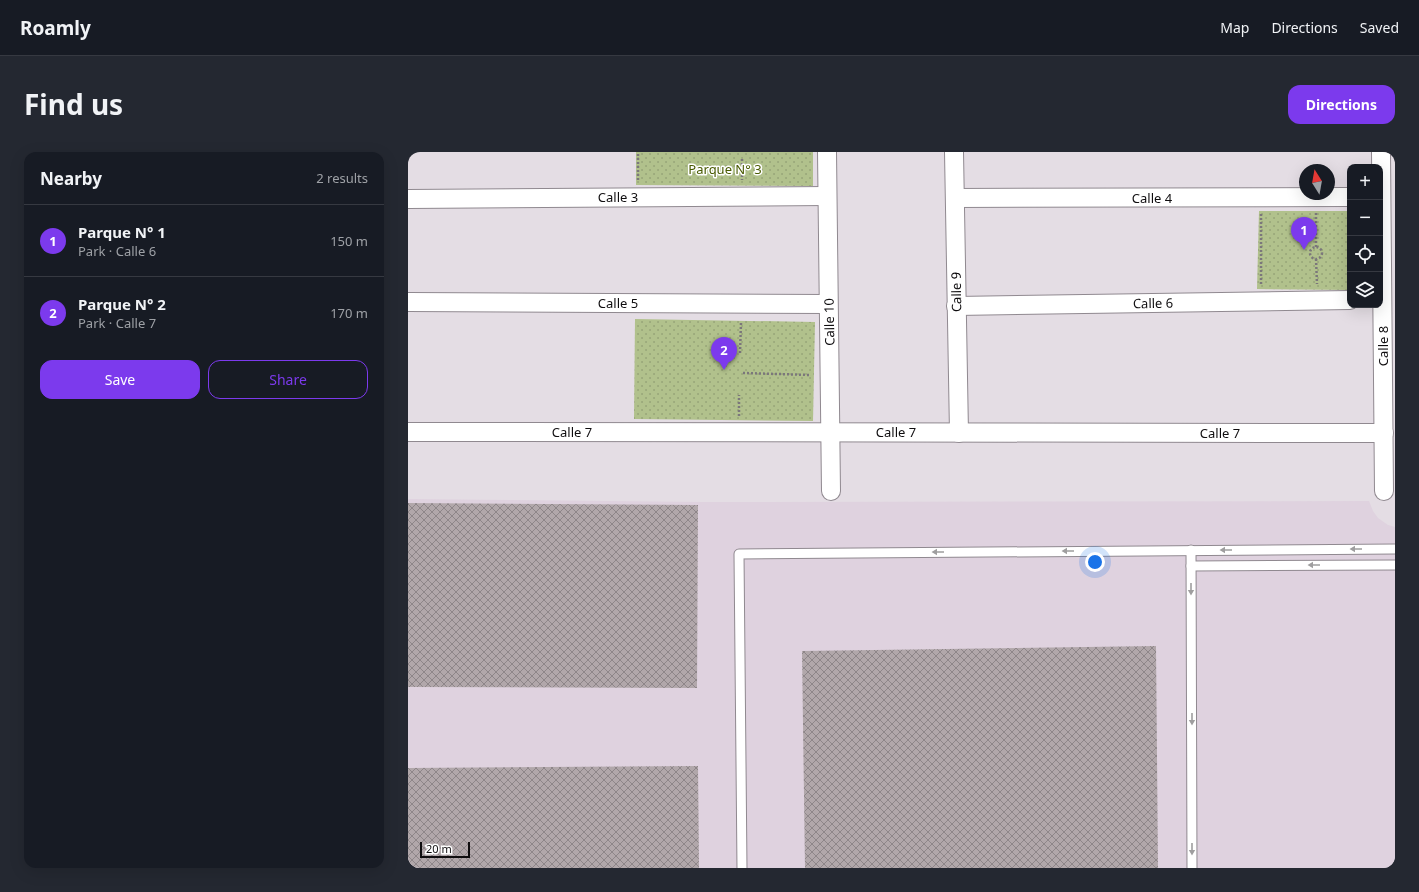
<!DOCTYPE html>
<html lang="en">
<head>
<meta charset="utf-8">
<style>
  :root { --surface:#171b24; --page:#242831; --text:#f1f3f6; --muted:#9ea1a6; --line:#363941; --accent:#7c3aed }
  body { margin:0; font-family:"Noto Sans",sans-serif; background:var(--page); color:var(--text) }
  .controls { position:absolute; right:12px; top:12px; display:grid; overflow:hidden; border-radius:8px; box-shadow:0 4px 16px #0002 }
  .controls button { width:36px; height:36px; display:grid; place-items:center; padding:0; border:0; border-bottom:1px solid var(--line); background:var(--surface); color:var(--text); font:20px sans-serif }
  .compass { position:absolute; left:891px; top:12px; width:36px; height:36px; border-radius:50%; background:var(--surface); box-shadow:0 4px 16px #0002; rotate:349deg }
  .scale { position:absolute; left:12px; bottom:10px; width:50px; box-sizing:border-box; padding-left:4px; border:2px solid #0f0d0f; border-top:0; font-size:11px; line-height:14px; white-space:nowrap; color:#0f0d0f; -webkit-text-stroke:3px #fff; paint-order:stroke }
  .you { position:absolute; left:687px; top:410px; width:14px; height:14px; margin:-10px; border:3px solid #fff; border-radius:50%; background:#1a73e8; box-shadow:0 0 0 6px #1a73e833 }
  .badge { display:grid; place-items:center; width:26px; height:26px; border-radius:50%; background:var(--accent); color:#fff; font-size:13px; font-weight:700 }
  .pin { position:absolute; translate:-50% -33px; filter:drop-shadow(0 1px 2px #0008) }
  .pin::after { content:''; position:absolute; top:21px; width:14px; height:12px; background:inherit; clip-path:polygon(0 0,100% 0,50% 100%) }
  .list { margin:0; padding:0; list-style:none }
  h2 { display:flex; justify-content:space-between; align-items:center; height:52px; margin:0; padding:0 16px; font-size:17px }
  h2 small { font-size:13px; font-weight:400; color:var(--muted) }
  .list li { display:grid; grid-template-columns:26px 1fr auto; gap:12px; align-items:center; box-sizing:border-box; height:72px; padding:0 16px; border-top:1px solid var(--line) }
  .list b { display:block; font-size:15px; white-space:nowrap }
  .list p { margin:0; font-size:13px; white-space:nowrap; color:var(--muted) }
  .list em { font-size:13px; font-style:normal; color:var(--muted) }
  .actions { display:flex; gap:8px; padding:12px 16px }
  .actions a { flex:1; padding:9px 0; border:1px solid var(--accent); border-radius:12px; text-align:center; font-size:14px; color:var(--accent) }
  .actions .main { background:var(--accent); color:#fff }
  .icon { flex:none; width:22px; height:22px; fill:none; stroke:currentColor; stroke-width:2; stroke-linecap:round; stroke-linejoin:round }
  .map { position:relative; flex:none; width:987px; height:716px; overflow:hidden; border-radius:12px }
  header { display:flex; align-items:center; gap:24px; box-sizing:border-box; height:56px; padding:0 20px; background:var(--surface); border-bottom:1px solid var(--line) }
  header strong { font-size:19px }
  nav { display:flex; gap:22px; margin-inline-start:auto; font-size:14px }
  .intro { display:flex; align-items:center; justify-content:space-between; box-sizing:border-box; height:96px; padding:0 24px }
  h1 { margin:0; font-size:28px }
  .button { padding:10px 18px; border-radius:12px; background:var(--accent); color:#fff; font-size:14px; font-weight:700 }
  main { display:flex; gap:24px; padding:0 24px }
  aside { flex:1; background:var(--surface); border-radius:12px; box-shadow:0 4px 16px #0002 }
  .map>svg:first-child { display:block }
  .built { fill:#dfd2df }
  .grass { fill:url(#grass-dots) }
  .building { fill:url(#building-cross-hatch) }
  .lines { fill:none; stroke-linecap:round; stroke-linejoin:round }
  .service-casing { stroke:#908990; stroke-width:11 }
  .minor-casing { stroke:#908990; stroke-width:20 }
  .path { stroke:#7b777b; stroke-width:2.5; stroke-dasharray:2 2; stroke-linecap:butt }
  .service { stroke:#fff; stroke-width:9 }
  .minor { stroke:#fff; stroke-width:18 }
  .oneway { fill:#9f9e9f }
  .labels { text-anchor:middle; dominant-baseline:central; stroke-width:3; stroke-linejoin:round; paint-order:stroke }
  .park-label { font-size:13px; fill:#495b02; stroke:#fff }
  .street-label { font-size:13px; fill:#0f0d0f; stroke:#fff }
</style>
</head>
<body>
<header>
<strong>Roamly</strong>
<nav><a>Map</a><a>Directions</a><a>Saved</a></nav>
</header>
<div class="intro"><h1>Find us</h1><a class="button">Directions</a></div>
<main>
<aside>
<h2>Nearby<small>2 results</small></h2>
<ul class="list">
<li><span class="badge">1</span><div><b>Parque N° 1</b><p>Park · Calle 6</p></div><em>150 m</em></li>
<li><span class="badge">2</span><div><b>Parque N° 2</b><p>Park · Calle 7</p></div><em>170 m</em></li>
</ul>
<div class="actions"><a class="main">Save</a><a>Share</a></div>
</aside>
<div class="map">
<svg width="987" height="716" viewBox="0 0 987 716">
  <defs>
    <pattern id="grass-dots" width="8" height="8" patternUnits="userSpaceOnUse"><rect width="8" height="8" fill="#b1c18c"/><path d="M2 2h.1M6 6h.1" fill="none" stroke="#97a578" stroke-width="1.8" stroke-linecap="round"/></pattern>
    <pattern id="building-cross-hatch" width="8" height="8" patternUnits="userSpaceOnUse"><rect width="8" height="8" fill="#b1a7aa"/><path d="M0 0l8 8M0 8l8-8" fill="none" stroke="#8e8689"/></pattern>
  </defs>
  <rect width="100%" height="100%" fill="#e4dde4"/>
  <polygon class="built" points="0,347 294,350 961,349 965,359 970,366 980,373 987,375 987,716 0,716"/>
  <g class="grass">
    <polygon points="228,0 405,0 405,34 228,33"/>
    <polygon points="851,59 942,59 942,138 849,137"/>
    <polygon points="227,167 407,170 405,269 226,267"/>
  </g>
  <g class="building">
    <polygon points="0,351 290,353 289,536 0,535"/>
    <polygon points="748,494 750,716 397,716 394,499"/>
    <polygon points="290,614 291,716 0,716 0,616"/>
  </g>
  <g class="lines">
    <g class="service-casing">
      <g id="service">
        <polyline points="783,398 784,716"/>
        <polyline points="783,414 987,413"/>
        <polyline points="334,716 331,402 987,397"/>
      </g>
    </g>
    <g class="minor-casing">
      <g id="minor">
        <polyline points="419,0 423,339"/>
        <polyline points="546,0 551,281"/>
        <polyline points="973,0 976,339"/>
        <polyline points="547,46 942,45"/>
        <polyline points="0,47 419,44"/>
        <polyline points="0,150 420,152"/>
        <polyline points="548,154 942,148"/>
        <polyline points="0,280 976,281"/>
      </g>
    </g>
    <g class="path">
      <polyline points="334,7 334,28"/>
      <polyline points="230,28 230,0"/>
      <polyline points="908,61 908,95"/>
      <polyline points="853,62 853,133"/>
      <circle cx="908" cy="101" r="6"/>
      <polyline points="908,107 909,132"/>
      <polyline points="332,201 333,171"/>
      <polyline points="335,221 403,223"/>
      <polyline points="331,264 331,243"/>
    </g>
    <use href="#service" class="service"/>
    <use href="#minor" class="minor"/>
  </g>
  <defs><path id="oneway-solid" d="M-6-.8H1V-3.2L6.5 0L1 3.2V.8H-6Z"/></defs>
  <g class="oneway">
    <use href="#oneway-solid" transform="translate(948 397) rotate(180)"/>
    <use href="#oneway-solid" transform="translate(818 398) rotate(180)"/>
    <use href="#oneway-solid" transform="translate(660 399) rotate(180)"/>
    <use href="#oneway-solid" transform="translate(530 400) rotate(180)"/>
    <use href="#oneway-solid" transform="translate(906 413) rotate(180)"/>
    <use href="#oneway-solid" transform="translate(783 437) rotate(90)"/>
    <use href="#oneway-solid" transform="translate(784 567) rotate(90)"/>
    <use href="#oneway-solid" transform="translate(784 697) rotate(90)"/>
  </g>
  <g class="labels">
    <g class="park-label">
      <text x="317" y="17">Parque N° 3</text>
    </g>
    <g class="street-label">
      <text x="210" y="45">Calle 3</text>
      <text x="744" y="46">Calle 4</text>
      <text transform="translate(548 140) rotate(-91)">Calle 9</text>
      <text x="210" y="151">Calle 5</text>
      <text transform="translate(745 151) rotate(-1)">Calle 6</text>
      <text transform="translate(421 170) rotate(-91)">Calle 10</text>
      <text transform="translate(975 194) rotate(-90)">Calle 8</text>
      <text x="164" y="280">Calle 7</text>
      <text x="488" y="280">Calle 7</text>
      <text x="812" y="281">Calle 7</text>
    </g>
  </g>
</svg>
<div class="controls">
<button>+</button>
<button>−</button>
<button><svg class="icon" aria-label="locate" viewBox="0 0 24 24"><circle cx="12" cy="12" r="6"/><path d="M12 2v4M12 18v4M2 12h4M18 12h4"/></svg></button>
<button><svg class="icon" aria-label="layers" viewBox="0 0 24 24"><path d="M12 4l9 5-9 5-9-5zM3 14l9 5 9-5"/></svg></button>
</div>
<svg class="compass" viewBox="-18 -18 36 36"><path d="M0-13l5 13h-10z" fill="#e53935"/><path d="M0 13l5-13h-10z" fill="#9ea1a6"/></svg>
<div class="scale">20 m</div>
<div class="you"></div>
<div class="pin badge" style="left:896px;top:98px">1</div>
<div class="pin badge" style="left:316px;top:218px">2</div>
</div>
</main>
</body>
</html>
